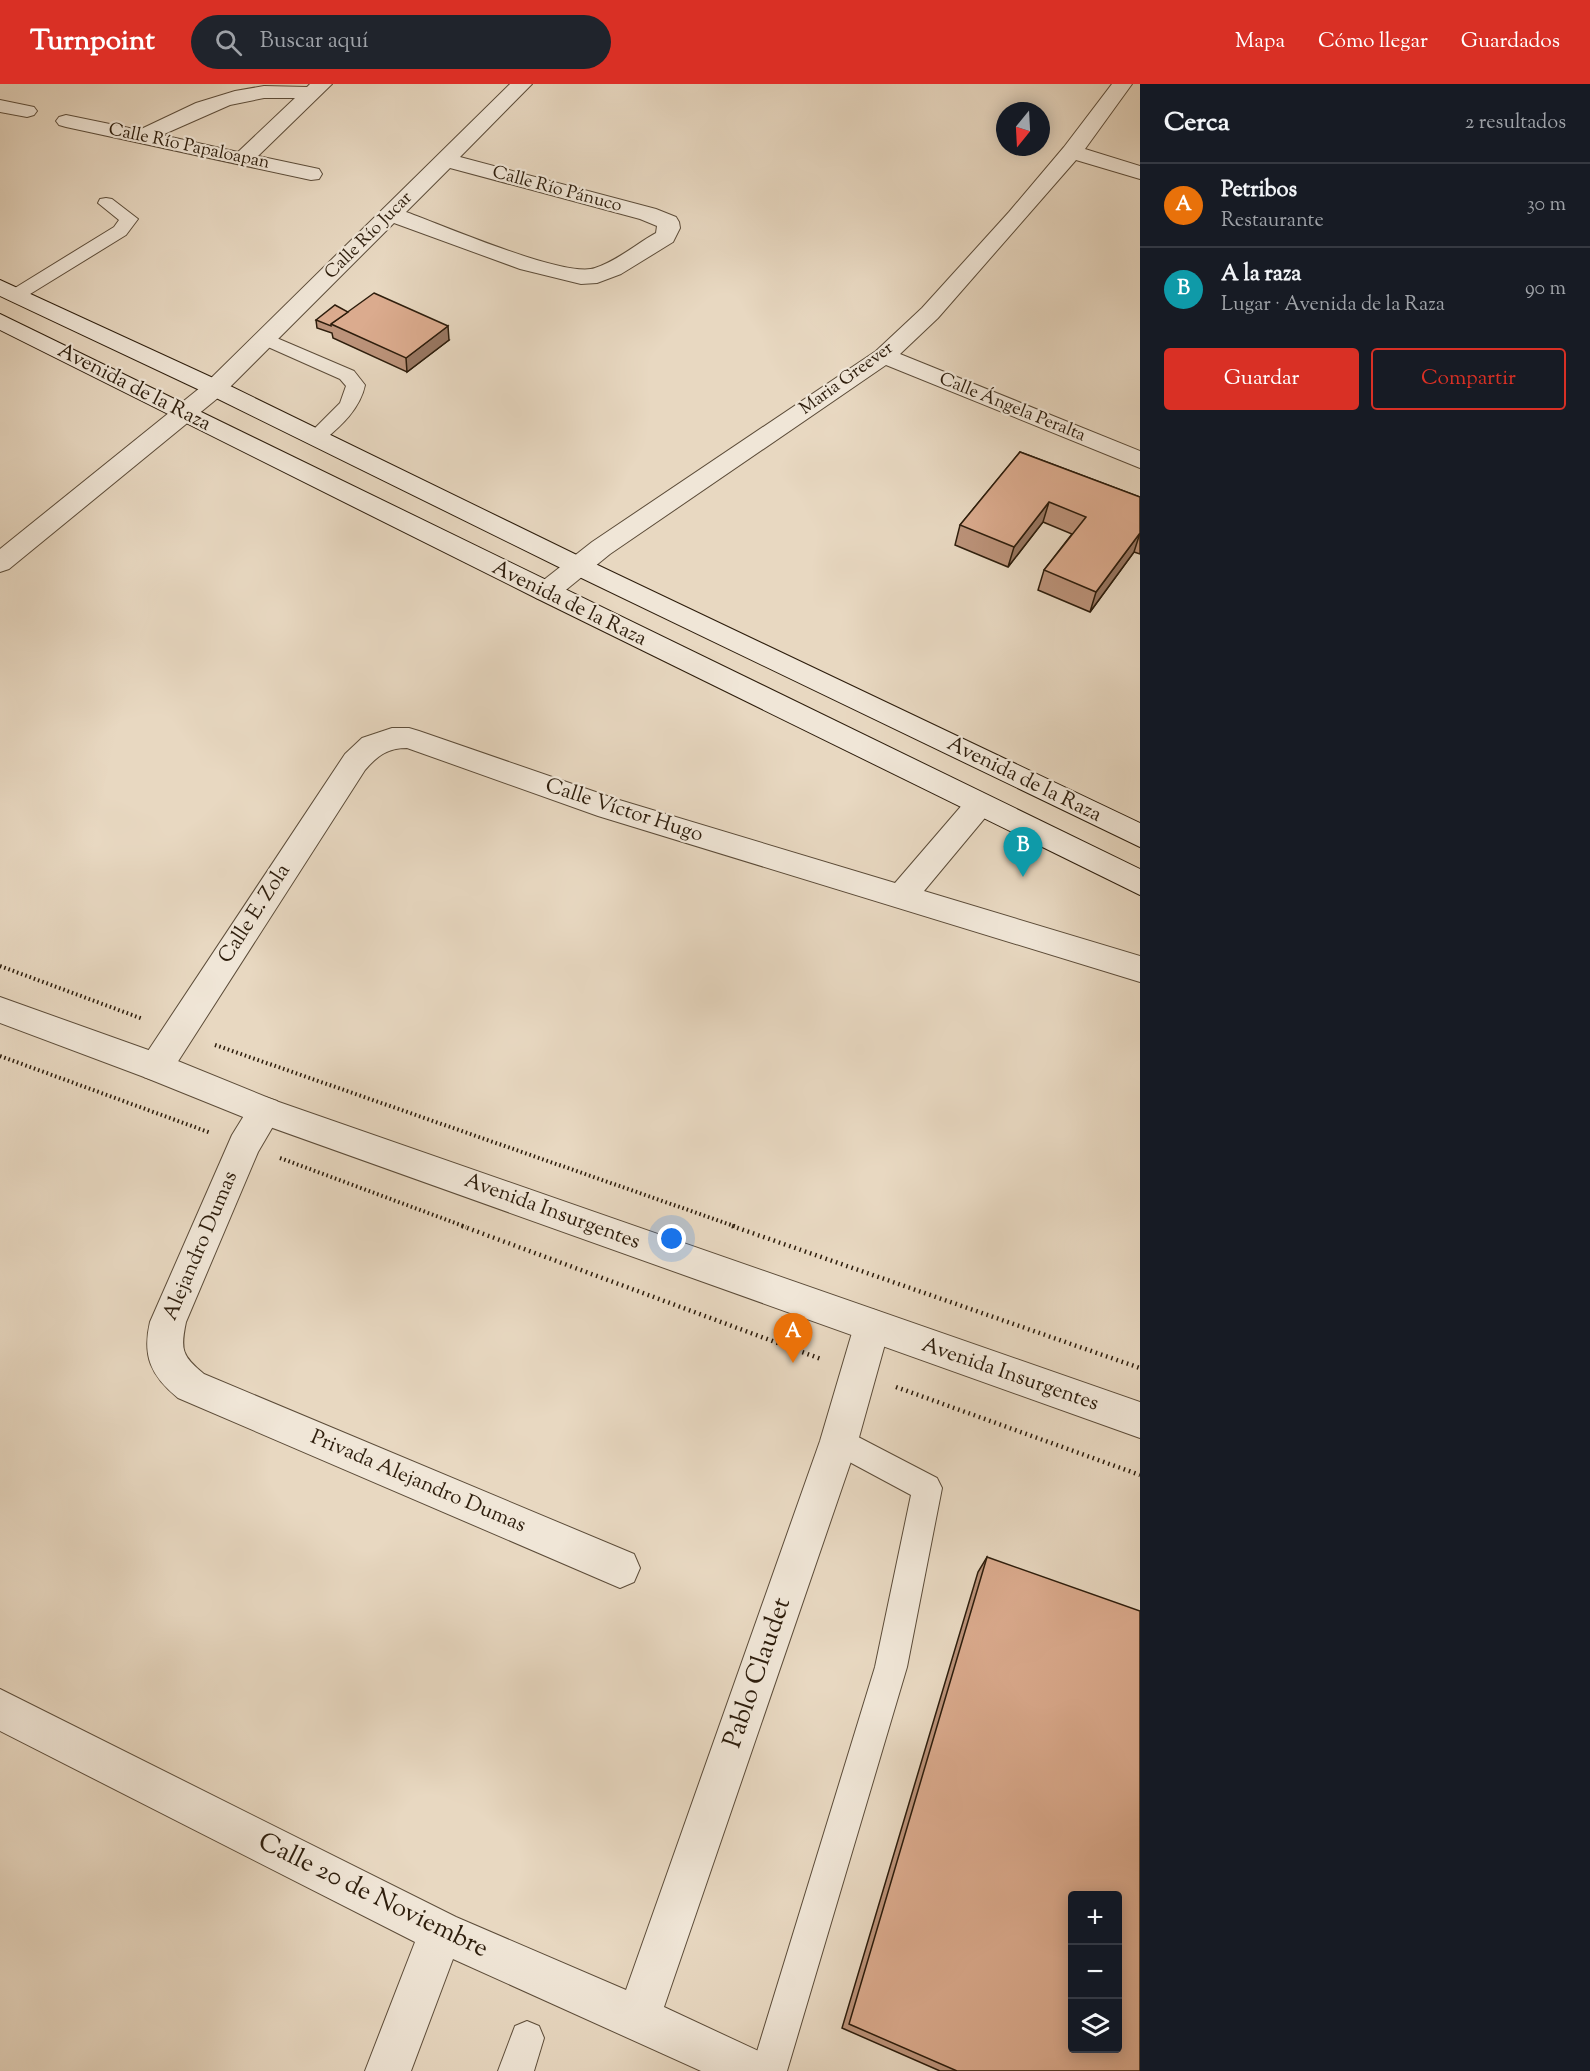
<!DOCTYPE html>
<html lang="es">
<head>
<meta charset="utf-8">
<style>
  :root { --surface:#171b24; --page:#20242c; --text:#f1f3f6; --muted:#9ea1a6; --line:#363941; --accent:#d93025 }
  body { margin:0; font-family:"Sorts Mill Goudy",serif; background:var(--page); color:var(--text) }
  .controls { position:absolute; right:18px; bottom:18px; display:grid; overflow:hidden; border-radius:6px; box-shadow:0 3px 15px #0003 }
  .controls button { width:54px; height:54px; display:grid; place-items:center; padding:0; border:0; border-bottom:2px solid var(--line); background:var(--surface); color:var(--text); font:30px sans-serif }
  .compass { position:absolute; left:996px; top:18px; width:54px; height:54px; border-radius:50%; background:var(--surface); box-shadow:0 3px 15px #0003; rotate:198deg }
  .you { position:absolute; left:672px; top:1155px; width:21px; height:21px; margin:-15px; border:4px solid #fff; border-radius:50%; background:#1a73e8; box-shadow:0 0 0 9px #1a73e833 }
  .badge { display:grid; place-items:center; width:39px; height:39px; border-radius:50%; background:var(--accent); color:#fff; font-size:20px; font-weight:700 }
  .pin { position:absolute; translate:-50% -50px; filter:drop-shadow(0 2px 3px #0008) }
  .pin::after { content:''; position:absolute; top:32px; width:21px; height:18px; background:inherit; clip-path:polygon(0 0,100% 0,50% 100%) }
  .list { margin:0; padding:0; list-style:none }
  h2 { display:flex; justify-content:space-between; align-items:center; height:78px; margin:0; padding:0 24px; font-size:26px }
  h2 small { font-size:20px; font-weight:400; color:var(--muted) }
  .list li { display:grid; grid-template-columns:39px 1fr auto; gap:18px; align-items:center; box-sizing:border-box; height:84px; padding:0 24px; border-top:2px solid var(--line) }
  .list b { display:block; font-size:22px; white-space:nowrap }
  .list p { margin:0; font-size:20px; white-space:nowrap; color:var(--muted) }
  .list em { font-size:20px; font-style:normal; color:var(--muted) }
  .actions { display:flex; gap:12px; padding:18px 24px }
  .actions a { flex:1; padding:14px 0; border:2px solid var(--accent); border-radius:6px; text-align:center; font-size:21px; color:var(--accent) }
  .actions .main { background:var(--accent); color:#fff }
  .icon { flex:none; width:33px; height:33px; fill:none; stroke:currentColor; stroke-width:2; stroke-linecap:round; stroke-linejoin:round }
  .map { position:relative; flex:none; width:1140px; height:1987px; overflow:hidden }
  header { display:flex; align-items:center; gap:36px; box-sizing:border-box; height:84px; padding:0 30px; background:var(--accent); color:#fff }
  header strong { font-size:28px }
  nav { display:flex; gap:33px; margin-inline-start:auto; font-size:21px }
  .search { width:420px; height:54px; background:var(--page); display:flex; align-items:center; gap:15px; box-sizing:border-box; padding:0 21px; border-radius:33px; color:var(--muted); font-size:22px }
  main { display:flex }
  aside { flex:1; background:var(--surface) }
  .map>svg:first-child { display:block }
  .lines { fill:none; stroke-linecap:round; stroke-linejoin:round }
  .service-casing { stroke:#5c4c39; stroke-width:2 }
  .minor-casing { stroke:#5c4c39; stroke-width:2 }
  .tertiary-casing { stroke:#5c4c39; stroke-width:2 }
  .secondary-casing { stroke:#2d1d0c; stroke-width:2 }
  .path-far1 { stroke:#2d1d0c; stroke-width:4; stroke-dasharray:1.5 3; stroke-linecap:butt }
  .path { stroke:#2d1d0c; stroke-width:4.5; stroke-dasharray:1.5 4; stroke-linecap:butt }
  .service { fill:#f0e6d7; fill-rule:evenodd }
  .minor { fill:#f0e6d7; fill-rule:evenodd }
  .tertiary { fill:#f0e6d7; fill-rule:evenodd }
  .secondary { fill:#f0e6d7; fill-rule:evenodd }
  .wall { fill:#bc937a; stroke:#2d1d0c; stroke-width:1.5 }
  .shaded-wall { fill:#997863; stroke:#2d1d0c; stroke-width:1.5 }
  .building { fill:#dbab8e; stroke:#2d1d0c; stroke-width:1.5; fill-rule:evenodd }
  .labels { text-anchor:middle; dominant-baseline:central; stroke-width:4.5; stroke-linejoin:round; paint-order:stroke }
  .far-street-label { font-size:18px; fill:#2d1d0c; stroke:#f0e6d7 }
  .street-label { font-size:21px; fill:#2d1d0c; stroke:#f0e6d7 }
  .near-street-label { font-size:26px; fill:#2d1d0c; stroke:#f0e6d7 }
</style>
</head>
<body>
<header>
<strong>Turnpoint</strong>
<div class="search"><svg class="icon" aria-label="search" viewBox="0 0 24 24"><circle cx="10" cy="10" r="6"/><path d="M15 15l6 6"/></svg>Buscar aquí</div>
<nav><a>Mapa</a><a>Cómo llegar</a><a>Guardados</a></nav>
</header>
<main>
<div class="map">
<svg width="1140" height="1987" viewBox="0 0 1140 1987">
  <rect width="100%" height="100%" fill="#e8d8c1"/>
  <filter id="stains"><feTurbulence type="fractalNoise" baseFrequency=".00333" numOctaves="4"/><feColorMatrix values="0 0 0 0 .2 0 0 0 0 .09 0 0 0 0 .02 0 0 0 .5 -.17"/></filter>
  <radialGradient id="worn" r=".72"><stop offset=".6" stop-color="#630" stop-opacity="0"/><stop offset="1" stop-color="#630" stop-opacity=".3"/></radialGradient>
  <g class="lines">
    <g class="service-casing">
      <g id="service">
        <polygon points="106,114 112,115 138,135 126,151 22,215 10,215 7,211 10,207 114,143 119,136 98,119 100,115"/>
        <path d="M 265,249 L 354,287 L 365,301 C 360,325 341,342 323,357 L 309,357 L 306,353 L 340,319 L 346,302 L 340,295 L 259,259 L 256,255 L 259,251 Z"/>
        <polygon points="839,1343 937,1394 942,1404 907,1583 787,1987 751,1987 875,1583 911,1411 829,1367 824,1357 829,1347"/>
        <polygon points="527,1937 539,1942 544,1954 534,1987 498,1987 515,1942"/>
      </g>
    </g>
    <g class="minor-casing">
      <g id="minor">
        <path d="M 310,0 L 332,0 L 258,72 L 319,85 L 322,90 L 319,95 L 311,96 L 66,43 L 59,41 L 56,37 L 59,33 L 66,31 L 139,46 L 196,19 L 235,7 L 264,2 L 307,3 ZM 264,14 L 295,14 L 238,68 L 162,51 L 230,21 Z"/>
        <path d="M 510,0 L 532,0 L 460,73 L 656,125 L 676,133 L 679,138 L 680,144 L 673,158 L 621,190 L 597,199 L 581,200 L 520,185 L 394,139 L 224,309 L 9,485 L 0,488 L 0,465 L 206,299 ZM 450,84 L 640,135 L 657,142 L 656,149 C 636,160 617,177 595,184 C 566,195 440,140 406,128 Z"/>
        <polygon points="1112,0 1132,0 1085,65 1140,82 1140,95 1076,76 938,234 900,270 1140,367 1140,384 886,281 610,470 556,514 546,517 536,514 533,508 536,502 592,458 876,267 922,224 1009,128 1064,63"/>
        <polygon points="0,16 34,23 37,27 34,31 27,33 0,28"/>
        <path d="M 392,644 L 409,644 L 419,647 L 616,715 L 895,799 L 969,713 L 979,710 L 989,713 L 994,721 L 989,729 L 924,807 L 1140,872 L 1140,898 L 598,732 L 407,664 C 388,664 378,671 365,686 L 168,993 L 156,997 L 144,993 L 140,983 L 144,973 L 345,670 L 362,654 Z"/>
        <path d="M 265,1013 L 277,1017 L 282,1027 L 258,1068 L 186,1238 C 180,1266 182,1272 204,1290 L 634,1470 L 640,1484 L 634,1498 L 620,1504 L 606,1498 L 178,1314 C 151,1292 142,1272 150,1238 L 232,1051 L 253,1017 Z"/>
        <polygon points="872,1225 885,1230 890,1242 858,1357 664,1923 767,1971 774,1987 701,1987 453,1875 411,1987 365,1987 415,1858 0,1647 0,1605 456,1833 626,1906 820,1357 854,1242 859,1230"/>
      </g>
    </g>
    <g class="tertiary-casing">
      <polygon id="tertiary" points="0,913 168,973 276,1017 1140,1318 1140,1354 253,1037 144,993 0,939"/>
    </g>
    <g class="secondary-casing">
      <g id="secondary">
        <polygon points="0,196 224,299 587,476 1140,739 1140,763 569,488 206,309 0,212"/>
        <polygon points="0,230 1140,785 1140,811 536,514 0,246"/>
      </g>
    </g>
    <g class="path-far1">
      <polyline points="0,882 143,935"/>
      <polyline points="215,961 737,1143"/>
      <polyline points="0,972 211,1049"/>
      <polyline points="280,1074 466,1143"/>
    </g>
    <g class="path">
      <polyline points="462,1142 821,1275"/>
      <polyline points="732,1142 1140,1284"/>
      <polyline points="896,1303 1140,1391"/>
    </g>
    <use href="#service" class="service"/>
    <use href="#minor" class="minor"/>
    <use href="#tertiary" class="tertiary"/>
    <use href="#secondary" class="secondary"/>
  </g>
  <g class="wall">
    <polygon points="348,228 449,256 407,288 333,254 332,249 317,244 316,236"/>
    <polygon points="1020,368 1140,413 1140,470 1134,468 1090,528 1038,506 1044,486 1072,450 1043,438 1008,483 955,461 960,441"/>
    <polygon points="987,1473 1140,1987 940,1987 842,1944 978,1488"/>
  </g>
  <g class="shaded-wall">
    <polygon points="448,242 449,256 407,288 406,274"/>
    <polygon points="1049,418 1043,438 1008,483 1014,463"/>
    <polygon points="1140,449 1134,468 1090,528 1096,508"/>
  </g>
  <g class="building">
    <polygon points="374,209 448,242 406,274 331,240"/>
    <polygon points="335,221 348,228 331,240 331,242 316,236"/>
    <polygon points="1020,368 1140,413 1140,449 1096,508 1044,486 1086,433 1049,418 1014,463 960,441"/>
    <path d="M 987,1473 L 1140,1527 L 1140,1987 L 957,1987 L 849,1940 ZM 1072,1812 L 1118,1812 L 1118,1965 L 1072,1965 Z"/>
  </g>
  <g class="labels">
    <g class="far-street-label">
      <text transform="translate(189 63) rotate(12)">Calle Río Papaloapan</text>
      <text transform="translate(557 106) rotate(15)">Calle Río Pánuco</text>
      <text transform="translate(369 152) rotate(-45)">Calle Río Jucar</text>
      <text transform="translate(847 295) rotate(-36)">Maria Greever</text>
      <text transform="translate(1012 324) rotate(22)">Calle Ángela Peralta</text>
    </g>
    <g class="street-label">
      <text transform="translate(134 304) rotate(27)">Avenida de la Raza</text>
      <text transform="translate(569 520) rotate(26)">Avenida de la Raza</text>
      <text transform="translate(1024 696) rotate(26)">Avenida de la Raza</text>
      <text transform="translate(624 727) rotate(18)">Calle Víctor Hugo</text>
      <text transform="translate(255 830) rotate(-57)">Calle E. Zola</text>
      <text transform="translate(552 1128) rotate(20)">Avenida Insurgentes</text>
      <text transform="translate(201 1162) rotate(-67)">Alejandro Dumas</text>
      <text transform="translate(1010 1291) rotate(19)">Avenida Insurgentes</text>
      <text transform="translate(418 1398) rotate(23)">Privada Alejandro Dumas</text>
    </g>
    <g class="near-street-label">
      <text transform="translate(758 1589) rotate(-71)">Pablo Claudet</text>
      <text transform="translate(373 1812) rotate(26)">Calle 20 de Noviembre</text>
    </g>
  </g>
  <rect width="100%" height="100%" filter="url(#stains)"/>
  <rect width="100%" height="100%" fill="url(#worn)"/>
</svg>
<div class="controls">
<button>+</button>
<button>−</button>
<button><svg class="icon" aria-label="layers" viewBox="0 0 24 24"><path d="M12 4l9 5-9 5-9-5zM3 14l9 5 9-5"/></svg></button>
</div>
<svg class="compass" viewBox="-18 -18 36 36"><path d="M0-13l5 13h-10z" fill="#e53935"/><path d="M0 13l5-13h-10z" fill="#9ea1a6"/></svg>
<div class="you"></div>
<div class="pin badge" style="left:793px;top:1279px;background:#e8710a">A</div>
<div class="pin badge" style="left:1023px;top:793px;background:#0f9aa8">B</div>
</div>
<aside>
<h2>Cerca<small>2 resultados</small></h2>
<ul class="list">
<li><span class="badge" style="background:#e8710a">A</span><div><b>Petribos</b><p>Restaurante</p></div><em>30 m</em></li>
<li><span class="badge" style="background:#0f9aa8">B</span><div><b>A la raza</b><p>Lugar · Avenida de la Raza</p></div><em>90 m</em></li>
</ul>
<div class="actions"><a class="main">Guardar</a><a>Compartir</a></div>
</aside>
</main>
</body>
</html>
